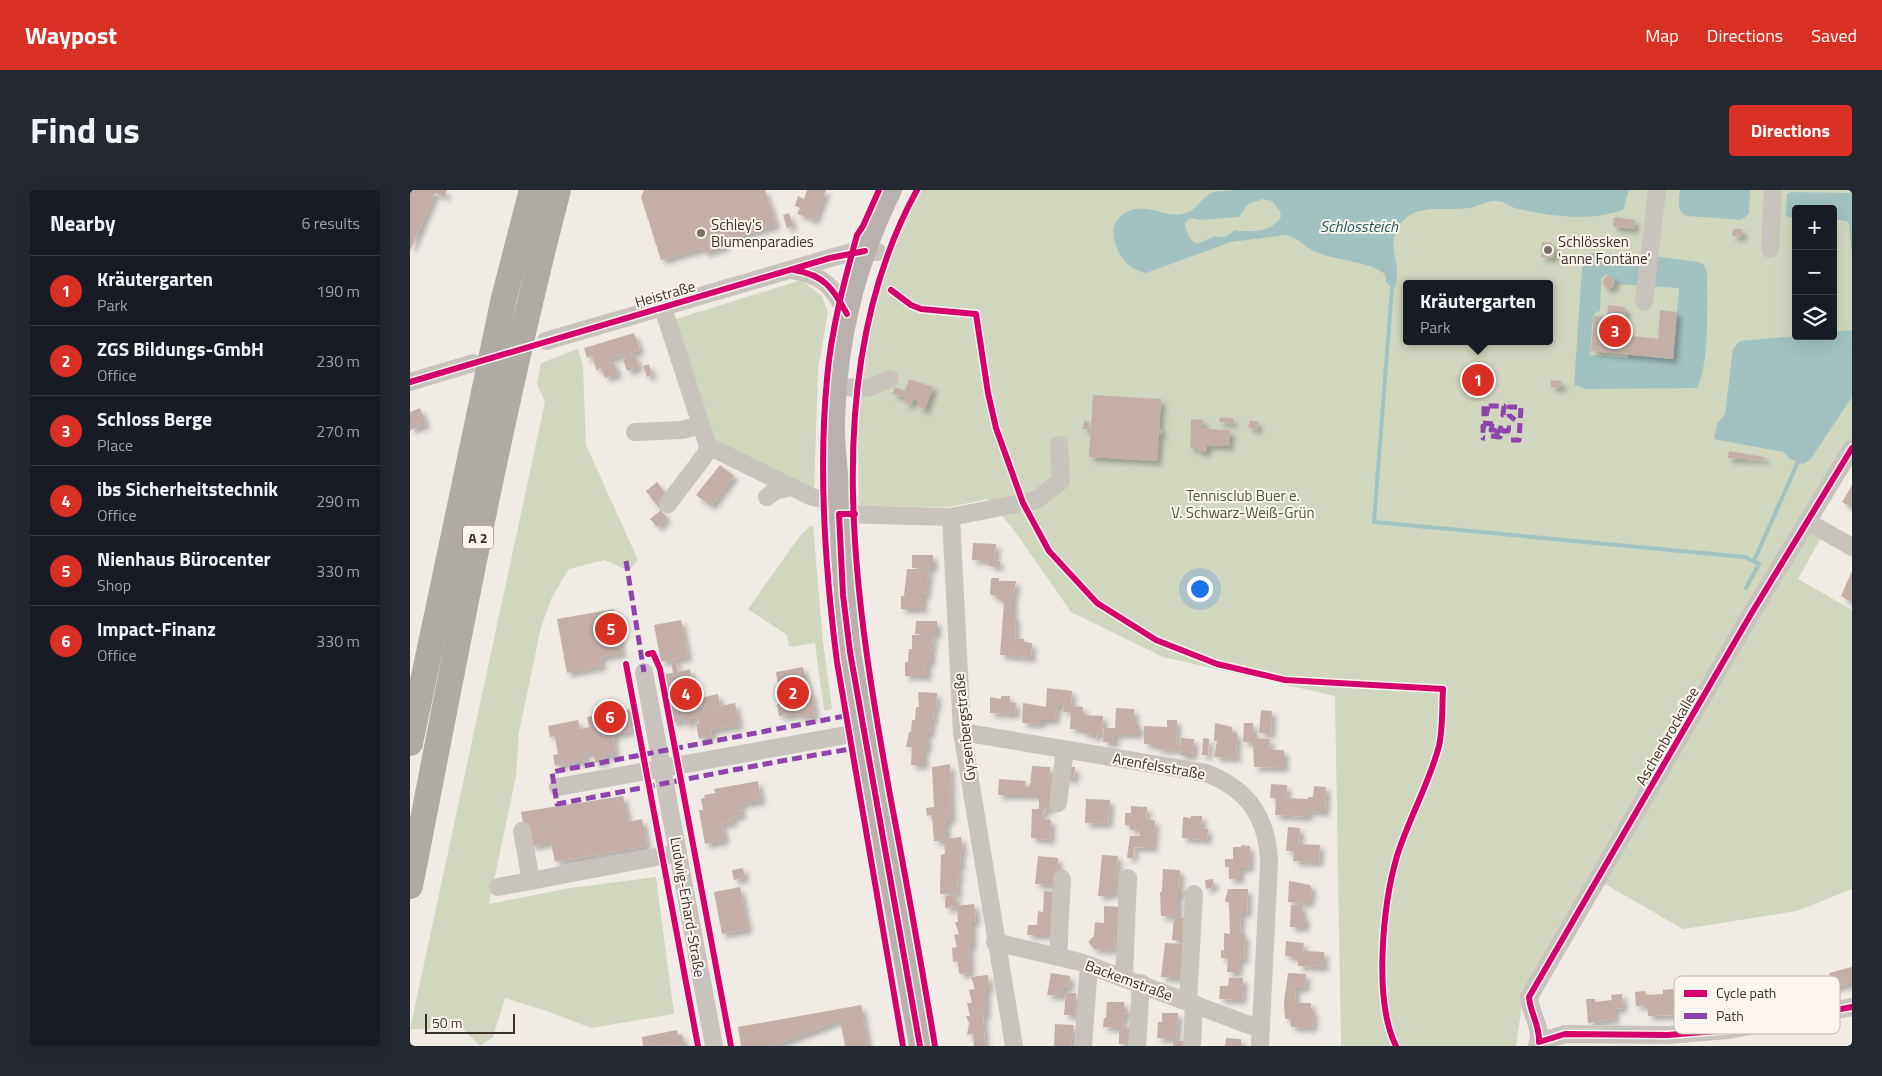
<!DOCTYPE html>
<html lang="en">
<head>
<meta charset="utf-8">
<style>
  :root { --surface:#171b24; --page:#242831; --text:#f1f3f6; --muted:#9ea1a6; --line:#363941; --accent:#d93025 }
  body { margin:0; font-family:"Titillium Web",sans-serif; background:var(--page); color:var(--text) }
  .controls { position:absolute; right:15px; top:15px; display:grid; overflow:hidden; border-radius:5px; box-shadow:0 5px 20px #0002 }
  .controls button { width:45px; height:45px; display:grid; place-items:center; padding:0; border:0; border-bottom:1px solid var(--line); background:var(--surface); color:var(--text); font:25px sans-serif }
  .scale { position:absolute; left:15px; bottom:12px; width:90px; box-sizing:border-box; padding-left:5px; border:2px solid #3b302b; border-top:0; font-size:14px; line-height:18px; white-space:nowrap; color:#3b302b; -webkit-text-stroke:4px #fbf5ee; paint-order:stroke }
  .you { position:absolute; left:789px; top:398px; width:18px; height:18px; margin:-12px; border:4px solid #fff; border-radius:50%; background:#1a73e8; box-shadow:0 0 0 8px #1a73e833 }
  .badge { display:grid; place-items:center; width:32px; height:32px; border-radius:50%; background:var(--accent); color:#fff; font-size:16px; font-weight:700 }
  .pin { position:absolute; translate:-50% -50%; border:2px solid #fff; box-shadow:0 1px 5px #0006 }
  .popup { position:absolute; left:993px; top:90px; width:150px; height:65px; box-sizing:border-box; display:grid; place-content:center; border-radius:5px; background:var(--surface); filter:drop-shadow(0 1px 4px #0005); font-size:16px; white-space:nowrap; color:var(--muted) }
  .popup b { font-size:19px; color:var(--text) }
  .popup::after { content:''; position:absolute; left:50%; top:100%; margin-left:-10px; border:10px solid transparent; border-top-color:var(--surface) }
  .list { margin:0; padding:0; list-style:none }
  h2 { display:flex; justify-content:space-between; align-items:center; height:65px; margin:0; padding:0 20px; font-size:21px }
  h2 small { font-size:16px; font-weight:400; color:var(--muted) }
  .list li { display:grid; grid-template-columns:32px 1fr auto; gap:15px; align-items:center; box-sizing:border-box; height:70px; padding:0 20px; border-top:1px solid var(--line) }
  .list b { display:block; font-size:19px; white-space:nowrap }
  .list p { margin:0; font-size:16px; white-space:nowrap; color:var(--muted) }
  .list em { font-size:16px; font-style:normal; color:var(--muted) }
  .icon { flex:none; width:28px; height:28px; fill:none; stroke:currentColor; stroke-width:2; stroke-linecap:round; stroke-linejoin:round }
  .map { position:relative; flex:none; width:1442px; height:856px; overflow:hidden; border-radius:5px }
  header { display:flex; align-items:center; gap:30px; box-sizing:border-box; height:70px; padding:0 25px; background:var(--accent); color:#fff }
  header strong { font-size:24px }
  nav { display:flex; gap:28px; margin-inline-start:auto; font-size:18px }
  .intro { display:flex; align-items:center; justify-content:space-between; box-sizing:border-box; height:120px; padding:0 30px }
  h1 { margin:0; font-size:35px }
  .button { padding:12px 22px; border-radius:5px; background:var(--accent); color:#fff; font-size:18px; font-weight:700 }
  main { display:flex; gap:30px; padding:0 30px }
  aside { flex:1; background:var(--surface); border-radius:5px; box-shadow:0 5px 20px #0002 }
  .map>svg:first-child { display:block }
  .green { fill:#d1d6bf; fill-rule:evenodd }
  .water { fill:#a1c2c1; fill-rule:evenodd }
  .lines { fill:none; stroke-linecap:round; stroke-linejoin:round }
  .stream { stroke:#a1c2c1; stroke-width:4 }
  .building { fill:#c3afa7; filter:url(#shadow) }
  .minor { stroke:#c9c3be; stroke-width:18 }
  .major { stroke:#b8b1ad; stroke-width:22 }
  .highway { stroke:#afaaa4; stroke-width:26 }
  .quiet { stroke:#8e44ad; stroke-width:5; stroke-dasharray:10 5; stroke-linecap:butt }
  .cycleway-casing { stroke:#fbf5ee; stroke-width:9 }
  .cycleway { stroke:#d6006c; stroke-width:6 }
  .poi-dot { fill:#7a716c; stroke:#fbf5ee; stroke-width:2 }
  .labels { text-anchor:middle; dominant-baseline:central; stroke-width:4; stroke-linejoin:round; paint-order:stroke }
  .shield { fill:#fbf5ee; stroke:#756b66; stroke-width:1 }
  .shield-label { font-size:14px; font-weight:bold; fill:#3b302b }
  .poi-label { font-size:15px; fill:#3b302b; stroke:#fbf5ee; text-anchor:start }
  .street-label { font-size:15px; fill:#3b302b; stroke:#fbf5ee }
  .park-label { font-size:15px; fill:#4a5a2e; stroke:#fbf5ee }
  .water-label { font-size:16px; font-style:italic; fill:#1f5a5e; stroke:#fbf5ee }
  .key { fill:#fbf5ee; stroke:#c1bab4; stroke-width:1 }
  .key-label { font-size:14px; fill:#3b302b }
</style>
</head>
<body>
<header>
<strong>Waypost</strong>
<nav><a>Map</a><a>Directions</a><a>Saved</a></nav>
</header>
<div class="intro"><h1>Find us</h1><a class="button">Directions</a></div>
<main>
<aside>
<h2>Nearby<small>6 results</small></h2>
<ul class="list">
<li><span class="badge">1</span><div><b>Kräutergarten</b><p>Park</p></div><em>190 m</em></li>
<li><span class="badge">2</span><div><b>ZGS Bildungs-GmbH</b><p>Office</p></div><em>230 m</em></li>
<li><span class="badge">3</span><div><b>Schloss Berge</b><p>Place</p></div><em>270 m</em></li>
<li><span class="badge">4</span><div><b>ibs Sicherheitstechnik</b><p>Office</p></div><em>290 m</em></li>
<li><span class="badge">5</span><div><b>Nienhaus Bürocenter</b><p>Shop</p></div><em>330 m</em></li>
<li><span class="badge">6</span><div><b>Impact-Finanz</b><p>Office</p></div><em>330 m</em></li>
</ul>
</aside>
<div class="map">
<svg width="1442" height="856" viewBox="0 0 1442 856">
  <defs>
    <filter id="shadow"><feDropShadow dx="4.5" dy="4.5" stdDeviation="2.5" flood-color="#0004"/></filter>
  </defs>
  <rect width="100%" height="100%" fill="#f0ebe5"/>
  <g class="green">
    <path d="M 509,0 L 1442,0 L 1442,272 L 1402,341 L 1411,348 L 1388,389 L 1442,420 L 1442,699 L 1387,721 L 1273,739 L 1181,686 L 1114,800 L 1106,856 L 931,856 L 925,506 L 753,467 L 661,422 L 604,340 L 578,309 L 539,317 L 449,316 C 447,247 447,176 466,109 C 476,71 493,36 509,0 ZM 1386,19 L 1423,19 L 1423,146 L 1386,146 ZM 997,94 L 1139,94 L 1139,151 L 997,151 Z"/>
    <polygon points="391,90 412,106 418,122 408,180 404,301 301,252 263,130"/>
    <polygon points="168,159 173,177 176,255 228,370 219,381 195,370 159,379 142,407 131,437 109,542 106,586 79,714 160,698 246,687 264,824 181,838 137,821 95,808 83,847 70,856 54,840 0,839 135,212 127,194 131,173"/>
    <polygon points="400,336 403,336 413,452 422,519 414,521 405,453 379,457 377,445 338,419 389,347"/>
  </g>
  <g class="water">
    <path d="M 825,0 L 1219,0 L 1213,20 C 1176,32 1142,26 1105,18 C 1099,16 1093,11 1087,11 C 1077,10 1067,17 1058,18 C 1033,22 1005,11 988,37 C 976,57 994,80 984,99 L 976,92 L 975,84 C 954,69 927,72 904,61 C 894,56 887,47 876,45 L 821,52 L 736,83 C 725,81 717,75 711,66 C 699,47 700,24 726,19 C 742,16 756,27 772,24 C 787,21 788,11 799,4 C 804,0 818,2 825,0 ZM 853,9 L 862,11 L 870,21 L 871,27 C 862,42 840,43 824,40 C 819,47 813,48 805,46 L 787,54 C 779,51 776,41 775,32 L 781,28 L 789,30 L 829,27 L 838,14 Z"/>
    <path d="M 1270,0 L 1340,0 L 1339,24 L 1331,30 L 1278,26 C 1266,22 1269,11 1270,0 Z"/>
    <polygon points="1381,2 1442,3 1442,67 1439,34 1437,31 1423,29 1423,19 1386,19 1386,29 1376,26 1377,4"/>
    <path d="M 1181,63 L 1234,65 L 1288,72 L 1294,75 L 1297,81 C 1297,110 1300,174 1287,198 L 1176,199 L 1164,195 L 1173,65 ZM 1196,85 L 1203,87 L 1204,94 L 1269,98 L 1263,169 L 1229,166 L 1227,168 L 1227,166 L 1218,165 L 1218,168 L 1196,166 L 1195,164 L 1194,166 L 1180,165 L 1183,126 L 1186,122 L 1190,121 L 1191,89 Z"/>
    <polygon points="1442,140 1442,207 1400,270 1393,274 1380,269 1373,262 1304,249 1307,234 1315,224 1323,159 1330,151 1386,146 1423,146 1423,142"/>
  </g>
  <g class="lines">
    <g class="stream">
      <polyline points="982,98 964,332 1335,367 1349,374 1336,398"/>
      <polyline points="1344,371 1388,272"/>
    </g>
  </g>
  <g class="building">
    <polygon points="0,0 37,0 34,7 25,3 0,61"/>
    <polygon points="234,0 355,0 366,35 314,51 315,56 294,63 292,58 251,70 231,7"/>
    <polygon points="397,0 416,0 405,30 387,24 390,18 385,16 388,6 394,9"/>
    <polygon points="379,23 383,36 377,38 373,25"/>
    <polygon points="1204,27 1225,30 1224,39 1203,37"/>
    <polygon points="1323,39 1332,39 1332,47 1322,46"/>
    <polygon points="1132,52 1142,53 1144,60 1143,68 1131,67"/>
    <circle cx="1199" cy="92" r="6"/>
    <polygon points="1198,115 1215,117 1213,145 1248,149 1250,120 1267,122 1263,169 1181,161 1184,126 1197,127"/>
    <polygon points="224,143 230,160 221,163 222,166 225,165 229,177 217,181 213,169 216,168 215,164 199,169 200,173 204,172 208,184 195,188 191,177 187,181 182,166 177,168 174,158"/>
    <polygon points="239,174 242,185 237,187 233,176"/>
    <polygon points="499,189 523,197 515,220 508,217 509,212 503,209 501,215 495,213 497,207 482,204 485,197 495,201"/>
    <polygon points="1141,190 1151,191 1151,198 1141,197"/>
    <polygon points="683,205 751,209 749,239 752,239 752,244 749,244 747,271 679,267"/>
    <polygon points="10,218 16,234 0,240 0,222"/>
    <polygon points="810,227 824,229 823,233 809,232"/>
    <polygon points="781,229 793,230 793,238 796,239 820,240 819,256 797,255 797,260 794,262 789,262 787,258 780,258"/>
    <polygon points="840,230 848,232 847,240 838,237"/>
    <polygon points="674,231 679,232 679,239 673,239"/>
    <polygon points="1319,261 1354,267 1354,270 1318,268"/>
    <polygon points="310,275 324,286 301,316 286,305"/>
    <polygon points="247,292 260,309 249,318 236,301"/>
    <polygon points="1442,295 1442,318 1432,312"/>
    <polygon points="251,320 257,328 247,337 240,329"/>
    <polygon points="563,353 586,354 585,370 590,371 590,376 579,376 579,371 562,370"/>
    <rect x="502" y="365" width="21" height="13"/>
    <polygon points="497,379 519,379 516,405 513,405 513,419 491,419 491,406 494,406"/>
    <polygon points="1442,381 1442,413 1431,406"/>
    <polygon points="581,388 589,388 589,391 606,391 603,409 603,427 606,428 605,448 614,449 614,452 622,453 621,468 590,465 594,412 587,409 587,406 580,405"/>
    <polygon points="204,419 212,463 191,467 192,476 157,483 147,429"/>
    <polygon points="271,430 278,467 265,469 268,482 280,479 285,509 308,504 310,516 325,513 329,535 301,540 302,546 289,549 286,534 289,534 288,528 280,529 281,533 276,534 275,530 262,533 253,484 263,483 261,470 251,472 244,435"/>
    <polygon points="506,431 527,431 527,444 505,444"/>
    <polygon points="502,445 523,445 520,472 517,472 517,486 495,486 495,472 498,472 499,459 502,459"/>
    <polygon points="393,477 398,502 401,501 405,525 391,527 391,524 369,526 367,514 371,513 366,482"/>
    <polygon points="637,498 662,501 661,516 673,517 673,525 693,526 692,544 687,543 686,547 681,547 681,543 672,543 672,539 660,539 661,522 653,522 654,516 647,516 645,530 631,530 631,534 612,533 613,513 636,517"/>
    <polygon points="508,502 527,503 526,518 524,518 523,531 521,531 520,543 517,543 517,558 514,558 514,575 501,575 502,557 496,557 499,542 501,542 502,530 505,530 506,517 509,517"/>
    <polygon points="591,506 600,506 600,513 606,513 605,524 580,523 580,507 591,509"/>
    <polygon points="706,518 724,519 724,534 729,534 729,544 705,544 705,553 693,552 694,538 705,538"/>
    <polygon points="222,519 224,530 219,531 221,541 206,544 203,549 205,564 195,565 196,571 185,573 184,562 174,564 175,570 145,576 143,565 148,564 145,546 140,547 138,536 168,530 170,539 179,537 177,527"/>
    <polygon points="851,520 862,521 861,544 849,543"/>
    <polygon points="757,530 767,530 766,555 771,555 771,548 784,549 783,565 770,565 770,560 746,559 746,555 734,554 734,536 757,537"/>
    <polygon points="805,533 822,537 822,543 827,543 826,568 804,567 807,551 804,551"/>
    <polygon points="834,533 843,533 844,548 860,549 859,560 874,560 874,578 844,577 843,552 833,552"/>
    <polygon points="793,548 799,549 798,565 792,565"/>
    <polygon points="540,574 541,630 536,630 536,649 551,647 553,663 550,663 551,676 548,676 549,688 547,689 548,703 530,704 531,665 535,664 534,651 524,651 522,625 517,626 516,618 524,617 522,577"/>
    <polygon points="622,576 640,577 639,593 642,593 640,620 634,619 632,628 641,630 640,650 621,648 622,619 629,619 629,605 588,605 589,589 616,591 615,597 620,596"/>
    <polygon points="654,577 665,577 664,589 653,588"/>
    <polygon points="348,591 351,610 330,614 332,625 322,627 323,632 312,634 315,650 295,654 289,620 293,620 291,609 295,608 294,605 305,603 304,599"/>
    <polygon points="861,594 877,595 876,608 898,609 898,607 903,607 904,596 916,597 915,622 898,621 898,627 865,625 866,608 860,608"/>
    <polygon points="213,606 218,632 232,629 237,656 145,672 141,652 122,656 114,638 111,622"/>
    <polygon points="676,609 700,610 698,634 675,633"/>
    <polygon points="721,616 737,617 736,630 745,630 743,658 724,657 723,668 717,668 720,646 730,646 730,639 720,639 720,636 715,635 715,623 721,623"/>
    <polygon points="781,626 792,626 791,638 798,639 797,650 772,648 773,627 781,628"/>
    <polygon points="878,637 890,638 889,654 910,655 909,672 883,671 884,661 876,661"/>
    <polygon points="831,655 840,656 839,678 830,678 830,689 819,689 819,677 815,677 815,669 823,669 823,657 831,657"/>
    <polygon points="692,665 708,666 704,704 697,704 697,706 688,706"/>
    <polygon points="628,666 648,668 647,686 644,686 643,695 625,694"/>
    <polygon points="333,678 335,688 324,690 322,680"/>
    <polygon points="753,679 770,680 769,697 773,697 772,703 768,703 768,726 751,726 750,702 752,702"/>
    <polygon points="803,689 804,697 796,699 795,690"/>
    <polygon points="879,691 900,695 902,699 899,713 878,712"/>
    <polygon points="330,697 338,739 312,744 304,702"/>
    <polygon points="818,699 838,699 837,723 831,723 830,744 835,744 834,770 829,769 828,782 817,782 818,769 811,768 811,760 814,761 814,743 820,744 819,713 815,711"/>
    <polygon points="634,701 645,702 644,745 617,745 618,735 627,735 628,721 633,722"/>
    <polygon points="546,705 547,716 564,714 566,730 562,731 562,756 559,756 560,783 549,784 548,771 543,772 542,758 547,757 544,745 549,744 545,732 548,732 547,717 535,718 535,712 536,706"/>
    <polygon points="881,715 892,715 892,726 895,726 895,737 880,737"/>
    <polygon points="694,716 710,717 708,740 705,740 704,760 684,759 678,752 684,746 685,732 694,733"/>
    <polygon points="764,728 774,728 773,751 762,750"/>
    <polygon points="876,751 894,753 893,761 914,762 914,777 888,776 888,767 875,766"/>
    <polygon points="755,753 773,754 770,788 751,787"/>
    <polygon points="1442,777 1442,793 1422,798 1419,783"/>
    <polygon points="641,783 660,786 659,798 653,798 653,806 637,805"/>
    <polygon points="878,783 896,784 895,798 886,798 885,813 901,813 901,821 904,821 903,838 881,837 881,829 875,829 874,812"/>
    <polygon points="578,785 579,798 576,798 576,824 573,825 575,856 564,856 563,844 557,845 559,833 556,826 560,826 557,813 562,813 559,800 565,799 561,787"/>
    <polygon points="1389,786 1392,803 1367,809 1364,790"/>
    <polygon points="819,788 833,788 832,810 809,809 810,796 818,796"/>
    <polygon points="1401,791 1403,801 1396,802 1394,792"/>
    <polygon points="1327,792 1328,799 1338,797 1341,815 1306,818 1304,801 1320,799 1319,793"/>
    <polygon points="1263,799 1265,825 1238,826 1237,815 1226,816 1225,802 1235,801 1236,805 1253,804 1253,800"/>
    <polygon points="656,803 666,803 665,825 654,825"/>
    <polygon points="1212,804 1213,818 1204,819 1205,829 1178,833 1176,809 1185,809 1185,812 1202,810 1201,805"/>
    <polygon points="697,812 714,812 714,819 717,819 717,825 714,824 713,838 721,838 720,855 709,854 709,838 693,837 694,828 696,828"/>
    <polygon points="451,815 458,856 435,856 430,830 363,856 331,856 328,837"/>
    <polygon points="752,823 768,823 766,849 747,848 748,832 752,832"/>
    <polygon points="645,834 664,835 661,856 644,856"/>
    <polygon points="267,840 268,845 272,845 274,855 233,856 232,847"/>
    <polygon points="816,848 831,849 831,856 815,856"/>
    <rect x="763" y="851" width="11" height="5"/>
  </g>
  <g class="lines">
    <g class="minor">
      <polyline points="1360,59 1363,0"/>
      <path d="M 382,80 C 414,85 423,97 437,124"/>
      <polyline points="1234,112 1247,0"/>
      <polyline points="253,118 298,256 295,265 258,314"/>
      <polyline points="136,151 420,68 442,62 468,62"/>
      <polyline points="0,192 63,173"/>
      <polyline points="426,197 458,198 480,189"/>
      <polyline points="225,242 272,240 290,235"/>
      <polyline points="298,256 402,307 429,312"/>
      <polyline points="357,307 365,301 380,297"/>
      <polyline points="429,324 541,327 552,542 604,856"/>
      <polyline points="541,327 626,310 651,291 649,255"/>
      <polyline points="1398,332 1442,357"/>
      <polyline points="234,482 304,856"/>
      <path d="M 552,542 L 796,583 C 838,599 858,628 859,673 L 850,856"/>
      <polyline points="148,597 453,542"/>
      <polyline points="648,613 655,560"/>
      <polyline points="112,641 121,691"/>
      <polyline points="88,697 268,663"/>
      <polyline points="585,752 670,772 850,839"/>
      <polyline points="648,767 652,689"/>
      <polyline points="714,787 718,688"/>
      <polyline points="778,811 784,704"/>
      <polyline points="1129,852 1155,844 1258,845 1318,840 1442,817"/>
      <polyline points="673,856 679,775"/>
      <polyline points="727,856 731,793"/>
      <polyline points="782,856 784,814"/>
      <path d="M 1127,856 C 1134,839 1120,824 1119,807 L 1341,424 L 1442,258"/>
    </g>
    <path class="major" d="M 481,0 C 445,72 426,151 424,231 C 423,257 428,284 429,310 C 432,361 434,411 440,462 L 510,856"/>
    <g class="highway">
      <polyline points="0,553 94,108 122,0"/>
      <path d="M 0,696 C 46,463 88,230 148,0"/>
    </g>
    <g class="quiet">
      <polyline points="1080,219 1077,219 1076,228 1074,227 1074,216 1094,216 1093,225 1096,225"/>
      <polyline points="1073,233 1084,234 1084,240 1081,240 1082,236 1073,236 1073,248 1075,248"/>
      <polyline points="1098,238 1098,241 1093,241 1093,238 1101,238"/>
      <polyline points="1081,246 1090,247 1090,243 1087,243 1091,238 1084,238"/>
      <polyline points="1101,250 1109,250 1111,217 1099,217 1099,225 1105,230"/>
      <polyline points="216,371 234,482"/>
      <path d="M 435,526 L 142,582 L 147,614 C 245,596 342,575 441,559"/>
    </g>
    <g class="cycleway-casing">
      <g id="cycleway">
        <path d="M 469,0 L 453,36 L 447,45 C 434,92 421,140 417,189 C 408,283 415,379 427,472 L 493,856"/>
        <path d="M 507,0 C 407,181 445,411 480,605 C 496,689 511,772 525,856"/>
        <path d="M 384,80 C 414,85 423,98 437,124"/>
        <path d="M 481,100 L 501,115 L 511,119 L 566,124 L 578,203 L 586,238 L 613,313 L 639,361 L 687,413 L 746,450 L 807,474 L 875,490 L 1033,499 C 1032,517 1033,538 1029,556 C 1019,594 999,628 987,666 C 973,714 963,810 986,856"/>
        <polyline points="0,192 420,68 455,61"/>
        <path d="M 1442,258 L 1341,424 L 1119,807 C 1120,823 1130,835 1129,852 L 1155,844 L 1258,845 L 1318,840 L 1442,817"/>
        <polyline points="445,324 429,324 433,405 440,462 510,856"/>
        <polyline points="238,464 243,463 250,479 321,856"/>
        <polyline points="216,474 288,856"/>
      </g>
    </g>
    <use href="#cycleway" class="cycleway"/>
  </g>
  <g class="poi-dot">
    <circle cx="291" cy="43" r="5"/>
    <circle cx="1138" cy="60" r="5"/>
  </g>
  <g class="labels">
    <rect class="shield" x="53" y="335.5" width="30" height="23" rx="4"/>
    <g class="shield-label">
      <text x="68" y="347">A 2</text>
    </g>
    <g class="poi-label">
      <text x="301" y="34">Schley's<tspan x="301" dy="17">Blumenparadies</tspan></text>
      <text x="1148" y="51">Schlössken<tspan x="1148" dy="17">'anne Fontäne'</tspan></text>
    </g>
    <g class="street-label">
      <text transform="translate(255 104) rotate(-16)">Heistraße</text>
      <text transform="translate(554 537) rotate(-96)">Gysenbergstraße</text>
      <text transform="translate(1257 546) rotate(-60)">Aschenbrockallee</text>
      <text transform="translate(749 576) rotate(10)">Arenfelsstraße</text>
      <text transform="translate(278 717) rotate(80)">Ludwig-Erhard-Straße</text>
      <text transform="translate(719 790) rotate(20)">Backemstraße</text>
    </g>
    <g class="park-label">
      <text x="833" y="305">Tennisclub Buer e.<tspan x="833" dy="17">V. Schwarz-Weiß-Grün</tspan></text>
    </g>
    <g class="water-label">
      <text x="949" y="36">Schlossteich</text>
    </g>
  </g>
  <rect x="1264" y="786" width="166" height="58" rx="8" class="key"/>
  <rect x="1274" y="800" width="23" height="7" fill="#d6006c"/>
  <rect x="1274" y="823" width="23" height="6" fill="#8e44ad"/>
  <g class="key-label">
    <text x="1306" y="808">Cycle path</text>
    <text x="1306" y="831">Path</text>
  </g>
</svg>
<div class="controls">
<button>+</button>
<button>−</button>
<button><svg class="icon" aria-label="layers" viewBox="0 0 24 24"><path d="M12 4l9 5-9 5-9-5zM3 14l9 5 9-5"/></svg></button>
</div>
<div class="scale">50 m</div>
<div class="you"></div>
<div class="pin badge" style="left:1068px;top:190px">1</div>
<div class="popup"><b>Kräutergarten</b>Park</div>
<div class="pin badge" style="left:383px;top:503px">2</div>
<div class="pin badge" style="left:1205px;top:141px">3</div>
<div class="pin badge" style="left:276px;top:504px">4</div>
<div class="pin badge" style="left:201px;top:439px">5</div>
<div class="pin badge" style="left:200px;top:527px">6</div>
</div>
</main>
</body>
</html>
